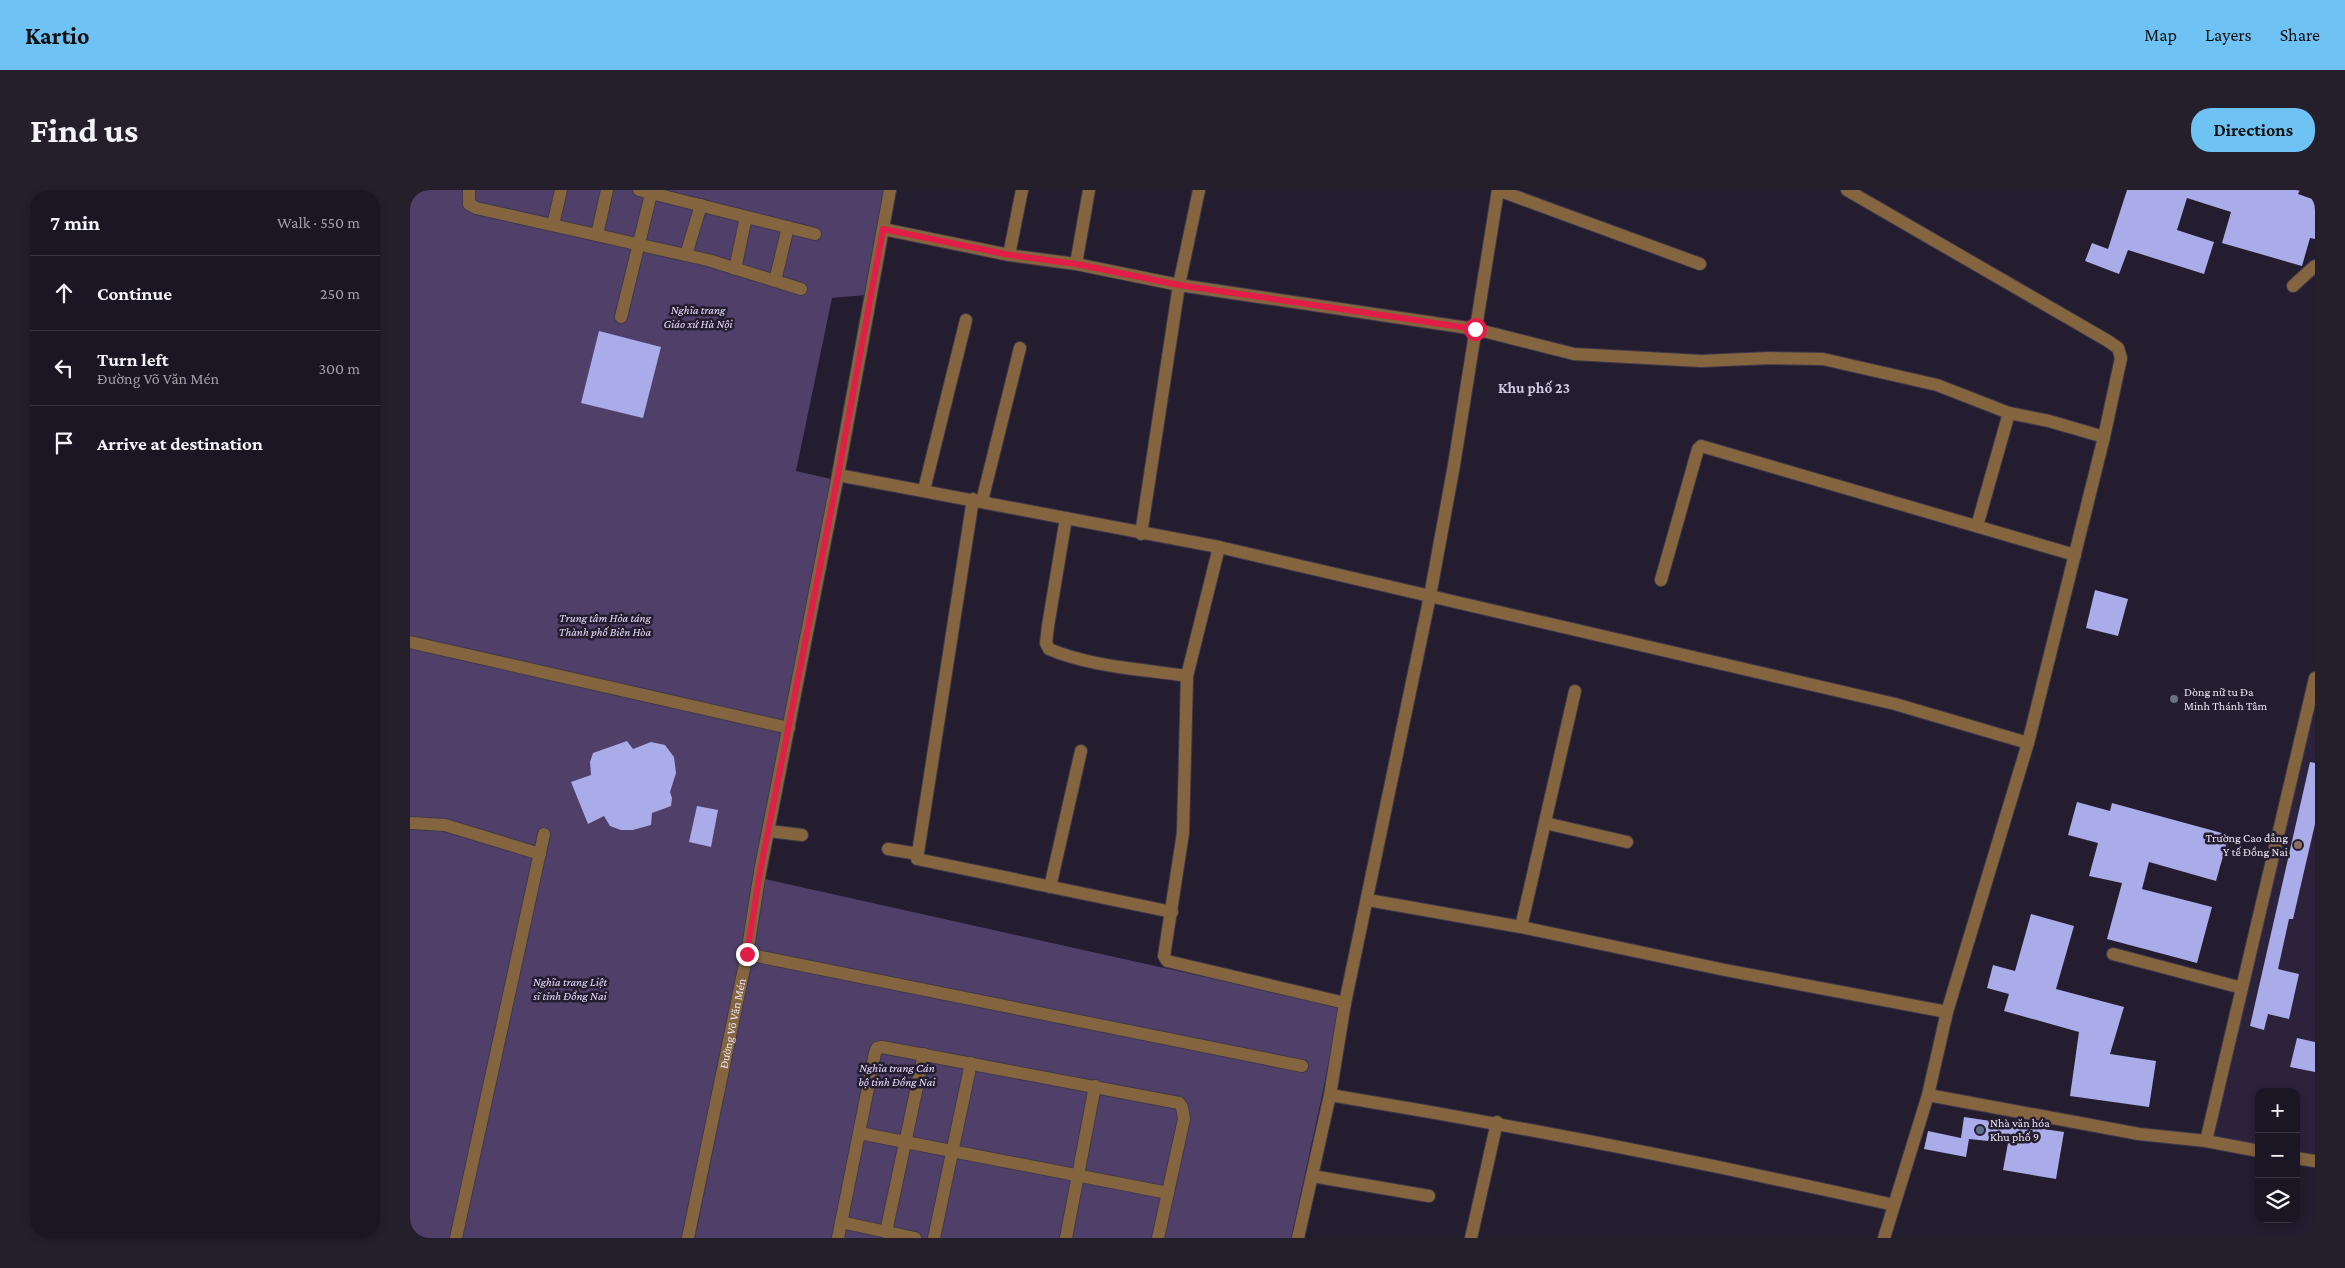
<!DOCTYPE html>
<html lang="en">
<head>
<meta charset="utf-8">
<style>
  :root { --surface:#1b1623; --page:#241f2b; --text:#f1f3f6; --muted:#a09fa6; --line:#393541; --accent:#6fc2f4 }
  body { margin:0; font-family:"Crimson Pro",serif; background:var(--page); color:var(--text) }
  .controls { position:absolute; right:15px; bottom:15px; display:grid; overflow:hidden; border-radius:10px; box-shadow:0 2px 8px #0003 }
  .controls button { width:45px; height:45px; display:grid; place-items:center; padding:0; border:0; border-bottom:1px solid var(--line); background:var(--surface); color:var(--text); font:25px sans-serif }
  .stop { position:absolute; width:15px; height:15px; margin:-11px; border:4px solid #e11d48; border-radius:50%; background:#fff }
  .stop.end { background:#e11d48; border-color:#fff; box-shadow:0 1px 5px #0008 }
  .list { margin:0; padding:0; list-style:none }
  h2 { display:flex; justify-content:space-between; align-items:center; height:65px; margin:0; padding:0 20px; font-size:21px }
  h2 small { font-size:16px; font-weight:400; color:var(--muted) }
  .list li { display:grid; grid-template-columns:32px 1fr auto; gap:15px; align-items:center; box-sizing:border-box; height:75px; padding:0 20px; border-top:1px solid var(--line) }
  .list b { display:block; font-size:19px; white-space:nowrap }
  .list p { margin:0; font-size:16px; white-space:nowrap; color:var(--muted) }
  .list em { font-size:16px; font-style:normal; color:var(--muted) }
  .icon { flex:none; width:28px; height:28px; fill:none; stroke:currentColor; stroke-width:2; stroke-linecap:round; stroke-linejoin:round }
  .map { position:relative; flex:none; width:1905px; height:1048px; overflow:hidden; border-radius:20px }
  header { display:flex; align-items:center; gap:30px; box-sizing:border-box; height:70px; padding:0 25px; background:var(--accent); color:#111 }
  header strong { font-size:24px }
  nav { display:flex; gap:28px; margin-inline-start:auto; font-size:18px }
  .intro { display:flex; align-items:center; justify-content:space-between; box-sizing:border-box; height:120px; padding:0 30px }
  h1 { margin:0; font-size:35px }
  .button { padding:12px 22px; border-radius:20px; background:var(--accent); color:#111; font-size:18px; font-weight:700 }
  main { display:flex; gap:30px; padding:0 30px }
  aside { flex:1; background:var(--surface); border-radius:20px; box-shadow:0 2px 8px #0003 }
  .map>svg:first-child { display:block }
  .built { fill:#2c223b }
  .green { fill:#503f69 }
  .building { fill:#aaabe9 }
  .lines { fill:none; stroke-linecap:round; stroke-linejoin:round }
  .minor-casing { stroke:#40394a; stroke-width:14 }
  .minor { stroke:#856540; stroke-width:12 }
  .route { stroke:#e11d48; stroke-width:6 }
  .worship-dot { fill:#6b7280; stroke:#241d2f; stroke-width:2 }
  .education-dot { fill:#8d6e63; stroke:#241d2f; stroke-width:2 }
  .service-dot { fill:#5c6f8a; stroke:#241d2f; stroke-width:2 }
  .labels { text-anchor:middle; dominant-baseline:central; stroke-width:5; stroke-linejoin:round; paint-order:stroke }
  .park-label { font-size:12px; font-style:italic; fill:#e7dbfd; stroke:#241d2f }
  .poi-label { font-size:12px; fill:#e9e4f1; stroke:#241d2f; text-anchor:start }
  .street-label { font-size:12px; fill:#e9e4f1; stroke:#241d2f }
  .quarter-label { font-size:15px; font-weight:bold; fill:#cec5df; stroke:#241d2f }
</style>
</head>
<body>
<header>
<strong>Kartio</strong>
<nav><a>Map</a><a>Layers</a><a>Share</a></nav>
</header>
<div class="intro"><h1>Find us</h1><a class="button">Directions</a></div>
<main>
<aside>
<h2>7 min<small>Walk · 550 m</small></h2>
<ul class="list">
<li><svg class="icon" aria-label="ahead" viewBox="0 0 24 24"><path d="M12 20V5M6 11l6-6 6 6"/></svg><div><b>Continue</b></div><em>250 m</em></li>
<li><svg class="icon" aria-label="left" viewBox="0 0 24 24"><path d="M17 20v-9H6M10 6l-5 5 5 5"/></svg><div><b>Turn left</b><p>Đường Võ Văn Mén</p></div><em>300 m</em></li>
<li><svg class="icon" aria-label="arrive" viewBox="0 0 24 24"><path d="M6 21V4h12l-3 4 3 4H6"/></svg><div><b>Arrive at destination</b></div></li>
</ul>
</aside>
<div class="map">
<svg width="1905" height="1048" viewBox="0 0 1905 1048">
  <rect width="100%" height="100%" fill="#241d2f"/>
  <polygon class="built" points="1905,512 1905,966 1886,962 1886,902 1849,902 1849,955 1803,947"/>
  <g class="green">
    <polygon points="0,0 474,0 455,105 422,108 386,281 421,289 331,762 272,1048 0,1048"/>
    <polygon points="355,689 929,817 913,901 881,1048 285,1048 342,769"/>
  </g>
  <g class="building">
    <polygon points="1717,0 1890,0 1888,4 1905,10 1905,49 1900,48 1892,76 1812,53 1821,22 1777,8 1767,40 1804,52 1794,84 1718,60 1709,84 1675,71 1682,53 1698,59"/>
    <polygon points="189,141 251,157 233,228 171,213"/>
    <polygon points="1685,400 1718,409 1708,446 1676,438"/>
    <polygon points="217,551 223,559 241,552 255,555 264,567 266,583 260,602 262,608 261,616 242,623 241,635 223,640 211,640 200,636 194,626 178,634 161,592 181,585 180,572 183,563"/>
    <polygon points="1900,572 1905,573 1905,634 1883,729 1879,729 1868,779 1889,784 1879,829 1858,824 1854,840 1840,836"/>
    <polygon points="1667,612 1700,621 1702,613 1819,645 1806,691 1739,672 1732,699 1802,717 1787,773 1697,749 1712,693 1679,686 1688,653 1658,645"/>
    <polygon points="287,616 308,620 301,657 279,652"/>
    <polygon points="1621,724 1664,736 1646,799 1714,817 1700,864 1746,871 1739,917 1660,906 1669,842 1594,821 1599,804 1577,798 1583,775 1605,781"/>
    <polygon points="1887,848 1905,852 1905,882 1880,877"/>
    <polygon points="1554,927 1654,942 1646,989 1593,980 1598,953 1559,949 1556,967 1514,959 1518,941 1551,948"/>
  </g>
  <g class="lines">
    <g class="minor-casing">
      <g id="minor">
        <polyline points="59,0 59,14 66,18 298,70 391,99"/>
        <polyline points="229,0 405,44"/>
        <polyline points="1088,0 1290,74"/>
        <polyline points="1437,0 1698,151 1708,158 1711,168 1694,247 1618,553 1537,822 1518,905 1474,1048"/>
        <polyline points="143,35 151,0"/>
        <polyline points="473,39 599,65 666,74 769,95 1065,139 1164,164 1291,171 1360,168 1413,169 1527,195 1599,223 1639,231 1694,247"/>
        <polyline points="187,45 197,0"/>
        <polyline points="276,65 291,15"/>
        <polyline points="599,65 612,0"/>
        <polyline points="666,74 679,0"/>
        <polyline points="325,79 336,27"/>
        <polyline points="365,91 378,37"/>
        <polyline points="1883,96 1905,76"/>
        <polyline points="211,127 242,0"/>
        <polyline points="428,285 809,357 1485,514 1618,553"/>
        <polyline points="514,300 556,130"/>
        <polyline points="563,309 507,669 762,722"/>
        <polyline points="572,311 610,158"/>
        <path d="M 656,328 L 638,436 L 636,453 L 639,459 C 681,477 732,479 777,486"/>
        <polyline points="1567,336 1599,223"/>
        <polyline points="731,344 769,95 789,0"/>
        <polyline points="809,357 777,486 773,643 754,766 757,771 935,813"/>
        <polyline points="1251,390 1288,259 1291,256 1665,365"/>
        <polyline points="0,452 379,538"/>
        <polyline points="0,633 35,635 130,664"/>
        <polyline points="1135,633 1217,652"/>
        <polyline points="359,641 392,645"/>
        <polyline points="478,659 508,664"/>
        <polyline points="640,697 671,561"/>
        <polyline points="958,710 1111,737 1315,780 1537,822"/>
        <polyline points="1111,737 1165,501"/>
        <polyline points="337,764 892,876"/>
        <polyline points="1703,764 1832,798"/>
        <path d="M 920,905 C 1109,936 1297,973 1484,1015"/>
        <polyline points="1518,905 1729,944 1796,951 1849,961"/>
        <polyline points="449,943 758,1003"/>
        <polyline points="1796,951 1905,488"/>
        <polyline points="1886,968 1905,971"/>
        <polyline points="902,986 1019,1006"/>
        <polyline points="431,1032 505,1048"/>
        <polyline points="476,1042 514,864"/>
        <polyline points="46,1048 134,644"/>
        <path id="s1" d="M 278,1048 L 337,764 L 350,682 L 428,285 L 480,0"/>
        <polyline points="428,1048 465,863 467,858 472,857 769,913 772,917 774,929 748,1048"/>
        <polyline points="524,1048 561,873"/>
        <polyline points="656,1048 685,896"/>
        <polyline points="888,1048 920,905 935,813 1020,406 1044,275 1088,0"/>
        <polyline points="1061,1048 1087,932"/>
      </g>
    </g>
    <use href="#minor" class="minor"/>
  </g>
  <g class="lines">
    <polyline class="route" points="337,764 350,682 428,285 473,39 600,65 666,74 769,95 1065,139"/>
  </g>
  <circle class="worship-dot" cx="1764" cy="509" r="5"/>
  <circle class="education-dot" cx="1888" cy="655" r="5"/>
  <circle class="service-dot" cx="1570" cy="940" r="5"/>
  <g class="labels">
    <g class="park-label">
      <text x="288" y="120">Nghĩa trang<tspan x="288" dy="14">Giáo xứ Hà Nội</tspan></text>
      <text x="195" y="428">Trung tâm Hỏa táng<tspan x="195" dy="14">Thành phố Biên Hòa</tspan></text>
      <text x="160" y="792">Nghĩa trang Liệt<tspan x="160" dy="14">sĩ tỉnh Đồng Nai</tspan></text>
      <text x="487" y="878">Nghĩa trang Cán<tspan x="487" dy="14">bộ tỉnh Đồng Nai</tspan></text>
    </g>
    <g class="poi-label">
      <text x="1774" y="502">Dòng nữ tu Đa<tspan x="1774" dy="14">Minh Thánh Tâm</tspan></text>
      <text x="1878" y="648" text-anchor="end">Trường Cao đẳng<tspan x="1878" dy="14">Y tế Đồng Nai</tspan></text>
      <text x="1580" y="933">Nhà văn hóa<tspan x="1580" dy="14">Khu phố 9</tspan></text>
    </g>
    <g class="street-label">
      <text stroke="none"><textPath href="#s1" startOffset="219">Đường Võ Văn Mén</textPath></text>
    </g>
    <g class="quarter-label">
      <text x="1124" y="198">Khu phố 23</text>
    </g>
  </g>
</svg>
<div class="controls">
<button>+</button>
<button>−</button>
<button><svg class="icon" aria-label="layers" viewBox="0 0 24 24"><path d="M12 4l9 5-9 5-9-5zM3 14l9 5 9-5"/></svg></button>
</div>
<div class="stop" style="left:1065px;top:139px"></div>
<div class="stop end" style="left:337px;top:764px"></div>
</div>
</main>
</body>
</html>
